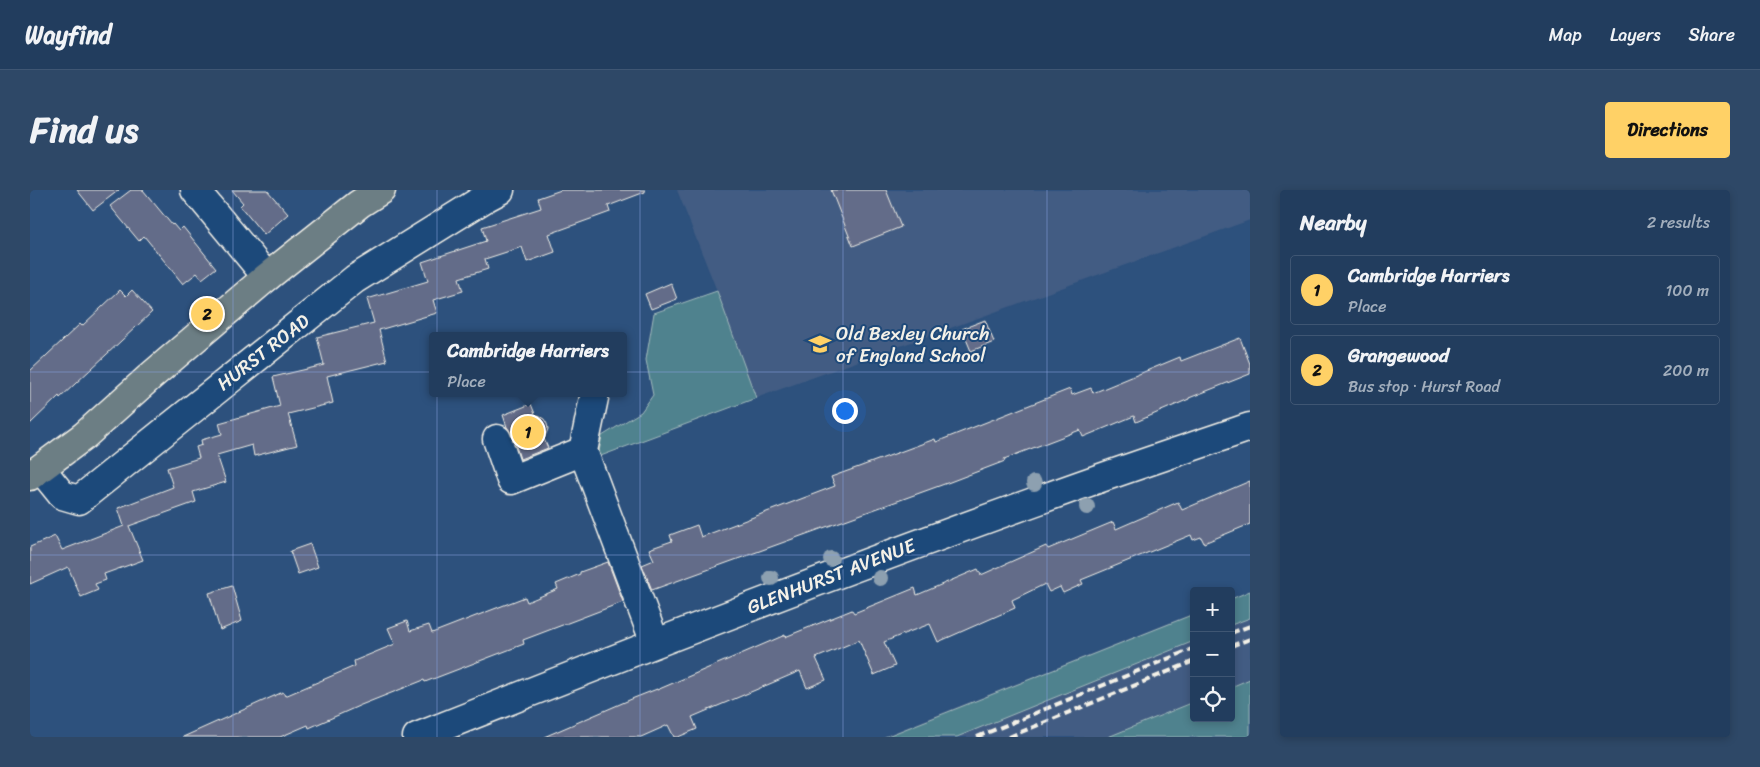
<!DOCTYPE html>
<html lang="en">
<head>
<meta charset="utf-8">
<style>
  :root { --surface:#223d5e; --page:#2e4867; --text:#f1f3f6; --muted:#a2aebc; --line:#3f5673; --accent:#ffd166 }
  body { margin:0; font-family:Sriracha,sans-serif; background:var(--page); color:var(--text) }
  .controls { position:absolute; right:15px; bottom:15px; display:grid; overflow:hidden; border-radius:5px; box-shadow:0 2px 8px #0003 }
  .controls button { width:45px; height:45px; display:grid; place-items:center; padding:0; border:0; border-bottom:1px solid var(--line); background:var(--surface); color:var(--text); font:25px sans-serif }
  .you { position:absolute; left:814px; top:220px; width:18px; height:18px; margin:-12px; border:4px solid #fff; border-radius:50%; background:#1a73e8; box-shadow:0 0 0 8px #1a73e833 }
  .badge { display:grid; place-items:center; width:32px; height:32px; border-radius:50%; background:var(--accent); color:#111; font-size:16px; font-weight:700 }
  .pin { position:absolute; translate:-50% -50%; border:2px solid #fff; box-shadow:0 1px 5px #0006 }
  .popup { position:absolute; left:399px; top:142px; width:198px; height:65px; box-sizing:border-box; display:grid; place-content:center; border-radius:5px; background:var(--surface); filter:drop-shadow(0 1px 4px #0005); font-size:16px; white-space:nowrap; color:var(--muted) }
  .popup b { font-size:19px; color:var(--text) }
  .popup::after { content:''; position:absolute; left:50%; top:100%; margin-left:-10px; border:10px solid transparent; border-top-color:var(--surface) }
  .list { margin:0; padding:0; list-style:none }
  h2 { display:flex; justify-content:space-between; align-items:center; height:65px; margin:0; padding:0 20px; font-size:21px }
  h2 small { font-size:16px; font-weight:400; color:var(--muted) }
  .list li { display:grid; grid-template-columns:32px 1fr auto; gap:15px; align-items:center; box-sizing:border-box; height:70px; margin:0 10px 10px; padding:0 10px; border:1px solid var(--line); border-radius:5px }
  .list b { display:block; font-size:19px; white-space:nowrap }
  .list p { margin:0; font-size:16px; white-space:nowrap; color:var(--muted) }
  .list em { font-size:16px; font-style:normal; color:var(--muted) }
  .icon { flex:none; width:28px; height:28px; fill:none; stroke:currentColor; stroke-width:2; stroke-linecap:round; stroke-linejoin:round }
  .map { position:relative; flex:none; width:1220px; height:547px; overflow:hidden; border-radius:5px }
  header { display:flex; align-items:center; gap:30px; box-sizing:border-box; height:70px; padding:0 25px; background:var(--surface); border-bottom:1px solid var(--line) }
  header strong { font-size:24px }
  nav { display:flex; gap:28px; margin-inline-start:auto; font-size:18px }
  .intro { display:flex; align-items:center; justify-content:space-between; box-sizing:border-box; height:120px; padding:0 30px }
  h1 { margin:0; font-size:35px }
  .button { padding:12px 22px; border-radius:5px; background:var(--accent); color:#111; font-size:18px; font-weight:700 }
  main { display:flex; gap:30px; padding:0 30px }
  aside { flex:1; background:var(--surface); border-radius:5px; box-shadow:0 2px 8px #0003 }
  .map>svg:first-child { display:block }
  .built { fill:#425c83 }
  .green { fill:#4f828e; stroke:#a2babb }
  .building { fill:#646c89; stroke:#f4f1e8 }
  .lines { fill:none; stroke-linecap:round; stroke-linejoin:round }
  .minor-casing { stroke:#f4f1e8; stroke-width:31 }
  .major-casing { stroke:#f4f1e8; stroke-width:31 }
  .minor { stroke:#1f4a7a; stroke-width:28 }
  .major { stroke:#6c7e84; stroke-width:28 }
  .rail { stroke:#f4f1e8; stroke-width:4; stroke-dasharray:8 4; stroke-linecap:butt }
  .tree { fill:#8da0b0 }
  .grid { fill:none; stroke:#88a0e0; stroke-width:1; stroke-opacity:0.55 }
  .labels { text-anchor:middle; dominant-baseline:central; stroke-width:4; stroke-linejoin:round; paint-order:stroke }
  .poi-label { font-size:19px; fill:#f4f1e8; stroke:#1f4a7a; text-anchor:start }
  .street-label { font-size:19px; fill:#f4f1e8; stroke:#1f4a7a }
</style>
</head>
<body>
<header>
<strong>Wayfind</strong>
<nav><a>Map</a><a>Layers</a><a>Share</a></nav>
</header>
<div class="intro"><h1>Find us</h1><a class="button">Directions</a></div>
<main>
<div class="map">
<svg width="1220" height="547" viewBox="0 0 1220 547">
  <rect width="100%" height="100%" fill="#2d517d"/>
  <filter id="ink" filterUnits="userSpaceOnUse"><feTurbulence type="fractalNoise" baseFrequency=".02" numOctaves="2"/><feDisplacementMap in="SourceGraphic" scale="10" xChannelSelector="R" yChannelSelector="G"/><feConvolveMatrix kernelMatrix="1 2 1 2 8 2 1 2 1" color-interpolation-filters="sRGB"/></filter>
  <g filter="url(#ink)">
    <g class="built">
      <polygon points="647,0 1220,0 1220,30 726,208 687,101"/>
      <polygon points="1220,401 1220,489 1201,497 1201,409"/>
      <polygon points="1164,423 1164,512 1078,547 852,547"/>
    </g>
    <g class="green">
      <polygon points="687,101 726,208 568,267 572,246 611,222 623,205 616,170 624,123"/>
      <polygon points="1220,401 1220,428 1201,435 1201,409"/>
      <polygon points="1164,424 1164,451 927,547 855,547"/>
      <polygon points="1220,489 1220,547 1078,547 1164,512 1164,528 1201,528 1201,497"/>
    </g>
    <g class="building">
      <polygon points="47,0 89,0 63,20"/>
      <polygon points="101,0 113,0 142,35 143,34 149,41 153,37 186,78 172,89 167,83 153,94 114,46 109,51 80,16"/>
      <polygon points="202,0 237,0 258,24 234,45 210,16 213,13"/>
      <polygon points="531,0 615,0 615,2 578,16 580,22 519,44 525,62 497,72 492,57 455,69 458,79 429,88 433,101 403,110 407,123 349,140 357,171 297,186 303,213 258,224 267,255 224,266 222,255 187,265 196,292 163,302 166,312 99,336 113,370 74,384 76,390 65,394 68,400 51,407 38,377 0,394 0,357 25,346 32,360 94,336 88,318 143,297 137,278 169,268 166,257 172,255 171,250 192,244 189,233 250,216 243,187 294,175 287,147 344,133 337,109 398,91 392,72 456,51 452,37 511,18 508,8"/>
      <polygon points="801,0 856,0 871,37 823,56"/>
      <polygon points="641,93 647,109 621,119 615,104"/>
      <polygon points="90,100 96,106 102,100 122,122 30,208 29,206 0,234 0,181 50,134 52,136"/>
      <polygon points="955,130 964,152 941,161 932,139"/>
      <polygon points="1210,148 1220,174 1220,184 1159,208 1159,209 1106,232 1104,226 1053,247 1050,240 974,269 975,271 920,292 622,400 612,375 624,370 619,359 642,351 640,345 667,335 671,347 805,296 801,287 826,278 905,249 906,252 1040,199 1042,205 1061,198 1063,203 1150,167 1151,171"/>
      <polygon points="501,214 505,224 514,229 517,234 518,239 514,249 518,258 490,269 482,244 477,237 473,225"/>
      <polygon points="1220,291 1220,334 1174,353 1171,347 1163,350 1161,345 1051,390 1053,394 1033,403 1030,397 1019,402 1015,394 982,410 985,418 908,452 900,434 876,443 854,452 865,476 844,485 829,450 786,468 796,490 777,498 770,481 662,527 667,539 648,547 644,547 638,535 611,547 514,547 604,508 627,499 627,500 755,445 755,447 822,420 824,423 885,398 887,405 948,379 951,385 1016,356 1018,359 1083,332 1086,339 1148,312 1152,320"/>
      <polygon points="280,354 288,377 268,384 260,361"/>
      <polygon points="578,372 593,412 493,450 494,454 395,492 394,490 331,515 279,538 278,535 250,547 153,547 253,502 255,506 325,476 324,471 365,454 358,438 377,431 380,441 399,435 402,443 495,407 497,412 528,399 526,394 550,384 550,382"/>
      <polygon points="202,396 212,431 190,440 179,403"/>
    </g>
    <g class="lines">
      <g class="minor-casing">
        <g id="minor">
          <polyline points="165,0 237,87"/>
          <polyline points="565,203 553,261 625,453"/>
          <polyline points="467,249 481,290 553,261"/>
          <polyline points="11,279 32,305 49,310 325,89 455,8 470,0"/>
          <path d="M 387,547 C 593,465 800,385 1009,310 C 1079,284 1150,261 1220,237"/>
        </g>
      </g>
      <g class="major-casing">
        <polyline id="major" points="0,286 54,246 121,186 237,87 329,14 351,0"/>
      </g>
      <use href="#minor" class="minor"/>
      <use href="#major" class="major"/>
      <g class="rail">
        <polyline points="1201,443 1220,436"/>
        <polyline points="1201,456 1220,449"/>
        <polyline points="947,547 1164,458"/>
        <polyline points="979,547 1164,471"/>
      </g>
    </g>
    <g class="tree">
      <circle cx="1004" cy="293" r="8"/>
      <circle cx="1057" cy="317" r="8"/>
      <circle cx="801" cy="369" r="8"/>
      <circle cx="741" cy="388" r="8"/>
      <circle cx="850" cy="388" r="8"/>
    </g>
  </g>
  <path class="grid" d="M 203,0 L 203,547M 407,0 L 407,547M 610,0 L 610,547M 813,0 L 813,547M 1017,0 L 1017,547M 0,182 L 1220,182M 0,365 L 1220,365"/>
  <defs>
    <g id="school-bare" transform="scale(1.725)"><path d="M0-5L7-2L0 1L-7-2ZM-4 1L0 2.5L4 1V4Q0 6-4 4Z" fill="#ffd166" stroke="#1f4a7a" stroke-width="2.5" paint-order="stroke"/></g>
  </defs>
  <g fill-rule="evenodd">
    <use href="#school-bare" x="790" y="154"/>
  </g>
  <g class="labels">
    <g class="poi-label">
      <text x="806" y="143">Old Bexley Church<tspan x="806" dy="22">of England School</tspan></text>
    </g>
    <g class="street-label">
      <text transform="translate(233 162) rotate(-38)">HURST ROAD</text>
      <text transform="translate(801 386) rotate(-21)">GLENHURST AVENUE</text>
    </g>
  </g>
</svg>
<div class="controls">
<button>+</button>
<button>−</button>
<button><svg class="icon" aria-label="locate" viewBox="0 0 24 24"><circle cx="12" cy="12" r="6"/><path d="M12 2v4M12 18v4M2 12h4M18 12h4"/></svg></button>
</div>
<div class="you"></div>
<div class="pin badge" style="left:498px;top:242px">1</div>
<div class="popup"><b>Cambridge Harriers</b>Place</div>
<div class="pin badge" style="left:177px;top:124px">2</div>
</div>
<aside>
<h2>Nearby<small>2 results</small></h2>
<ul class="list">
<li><span class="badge">1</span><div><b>Cambridge Harriers</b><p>Place</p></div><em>100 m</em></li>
<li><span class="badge">2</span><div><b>Grangewood</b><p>Bus stop · Hurst Road</p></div><em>200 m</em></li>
</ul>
</aside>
</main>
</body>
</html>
